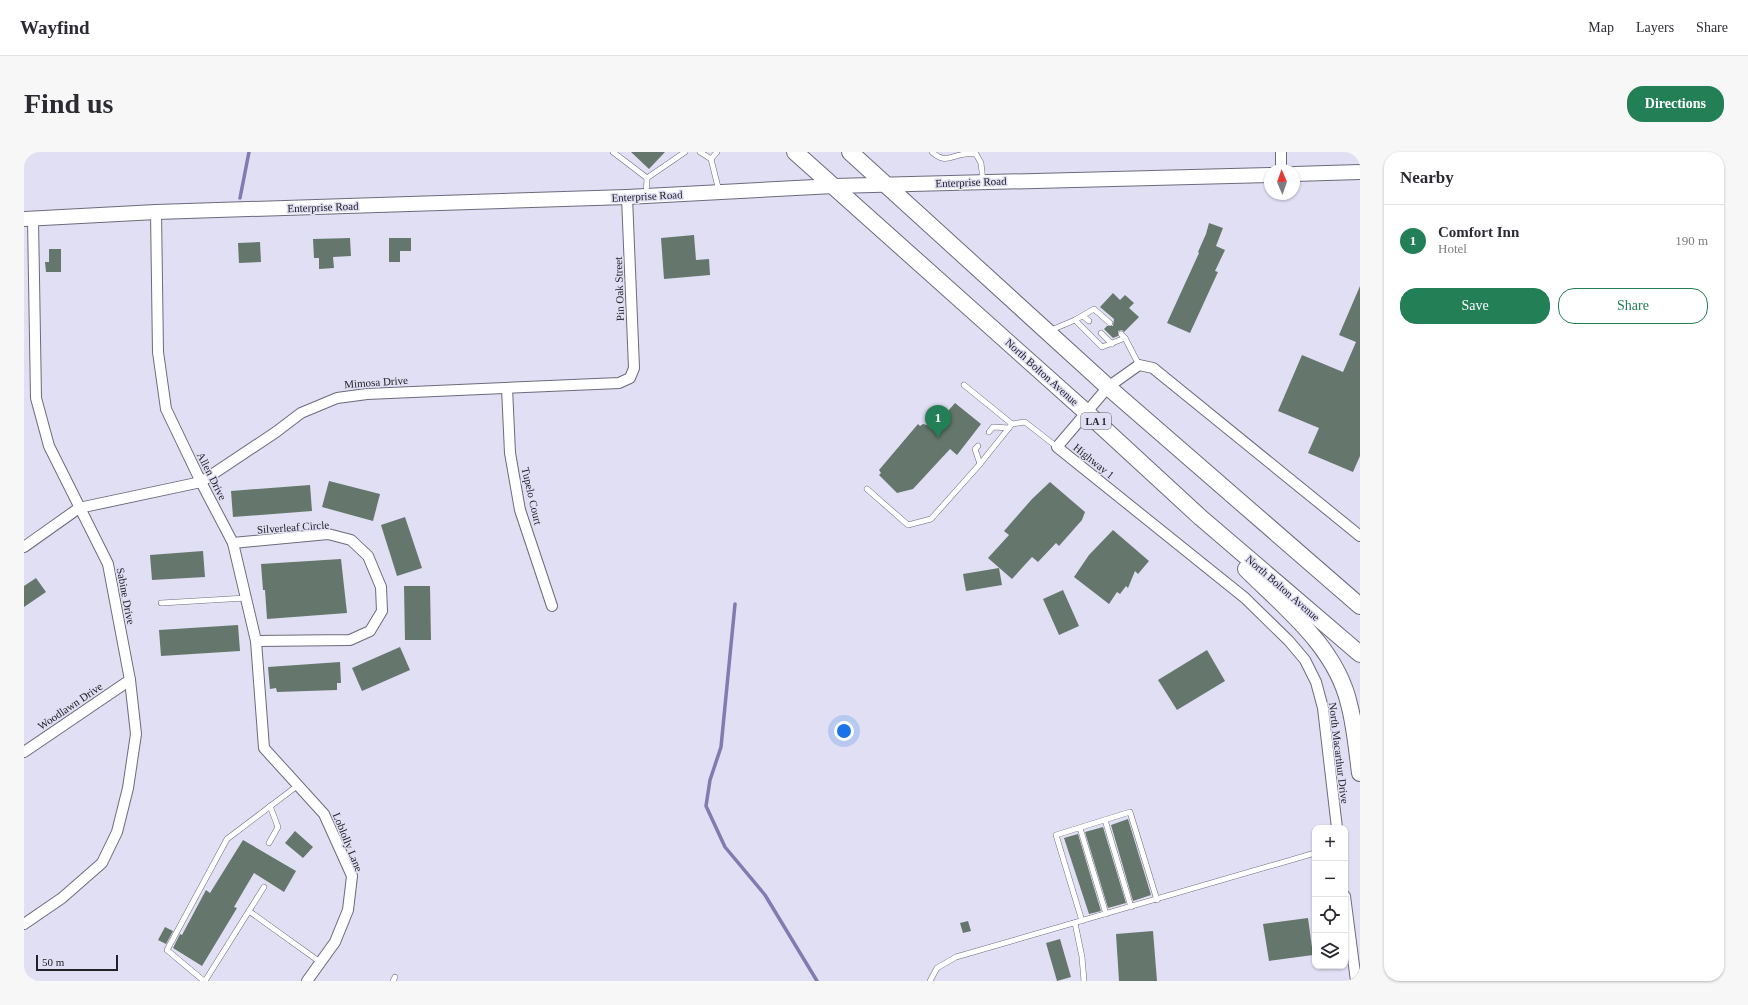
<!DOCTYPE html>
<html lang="en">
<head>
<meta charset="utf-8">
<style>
  :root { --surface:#fff; --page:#f7f7f7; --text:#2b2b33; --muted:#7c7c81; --line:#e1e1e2; --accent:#237f55 }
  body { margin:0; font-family:"Times New Roman",serif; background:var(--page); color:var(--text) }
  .controls { position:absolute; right:12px; bottom:12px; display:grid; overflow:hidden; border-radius:8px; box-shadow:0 1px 3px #0004 }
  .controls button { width:36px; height:36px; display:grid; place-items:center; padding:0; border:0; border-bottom:1px solid var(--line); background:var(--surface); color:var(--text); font:20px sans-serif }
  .compass { position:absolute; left:1240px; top:12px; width:36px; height:36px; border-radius:50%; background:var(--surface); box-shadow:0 1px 3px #0004; rotate:358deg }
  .scale { position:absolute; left:12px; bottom:10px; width:82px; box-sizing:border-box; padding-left:4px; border:2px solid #212128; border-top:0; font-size:11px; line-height:14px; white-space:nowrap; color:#212128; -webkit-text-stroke:3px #e0dff3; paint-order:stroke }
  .you { position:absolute; left:820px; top:579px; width:14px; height:14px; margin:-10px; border:3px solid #fff; border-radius:50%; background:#1a73e8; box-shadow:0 0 0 6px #1a73e833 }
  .badge { display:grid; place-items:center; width:26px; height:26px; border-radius:50%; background:var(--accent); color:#fff; font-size:13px; font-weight:700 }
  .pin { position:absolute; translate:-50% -33px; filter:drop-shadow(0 1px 2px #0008) }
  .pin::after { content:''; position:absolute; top:21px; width:14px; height:12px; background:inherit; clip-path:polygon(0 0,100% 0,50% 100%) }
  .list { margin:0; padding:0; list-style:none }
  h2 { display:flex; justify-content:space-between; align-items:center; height:52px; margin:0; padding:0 16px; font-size:17px }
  h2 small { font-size:13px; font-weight:400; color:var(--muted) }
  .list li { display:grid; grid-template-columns:26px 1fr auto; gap:12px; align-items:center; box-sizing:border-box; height:72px; padding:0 16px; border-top:1px solid var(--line) }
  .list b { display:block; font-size:15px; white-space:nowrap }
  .list p { margin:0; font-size:13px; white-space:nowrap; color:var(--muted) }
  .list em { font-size:13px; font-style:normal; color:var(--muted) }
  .actions { display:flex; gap:8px; padding:12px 16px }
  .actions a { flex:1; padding:9px 0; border:1px solid var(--accent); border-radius:16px; text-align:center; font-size:14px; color:var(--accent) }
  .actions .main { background:var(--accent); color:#fff }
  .icon { flex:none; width:22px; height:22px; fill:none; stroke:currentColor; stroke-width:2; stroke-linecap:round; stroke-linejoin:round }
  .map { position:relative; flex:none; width:1336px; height:829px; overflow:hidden; border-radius:16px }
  header { display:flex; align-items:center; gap:24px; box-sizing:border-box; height:56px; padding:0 20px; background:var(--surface); border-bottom:1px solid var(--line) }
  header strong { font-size:19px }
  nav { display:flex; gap:22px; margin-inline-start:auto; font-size:14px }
  .intro { display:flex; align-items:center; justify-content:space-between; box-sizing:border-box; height:96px; padding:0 24px }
  h1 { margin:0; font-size:28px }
  .button { padding:10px 18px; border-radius:16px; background:var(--accent); color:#fff; font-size:14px; font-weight:700 }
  main { display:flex; gap:24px; padding:0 24px }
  aside { flex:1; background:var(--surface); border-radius:16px; box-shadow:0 1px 3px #0004 }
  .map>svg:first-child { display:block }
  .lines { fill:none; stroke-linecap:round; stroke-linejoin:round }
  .stream { stroke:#807bb0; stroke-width:3.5 }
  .building { fill:#65776c }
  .lane-casing { stroke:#6c6b7d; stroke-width:6 }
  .street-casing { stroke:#6c6b7d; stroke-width:12 }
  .secondary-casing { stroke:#6c6b7d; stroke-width:16 }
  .primary-casing { stroke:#6c6b7d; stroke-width:18 }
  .lane { stroke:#fff; stroke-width:5 }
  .street { stroke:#fff; stroke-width:10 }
  .secondary { stroke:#fff; stroke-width:14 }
  .primary { stroke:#fff; stroke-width:16 }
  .labels { text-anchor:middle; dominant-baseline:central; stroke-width:3; stroke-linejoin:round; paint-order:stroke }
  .shield { fill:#e0dff3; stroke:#5a5a65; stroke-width:1 }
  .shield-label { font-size:10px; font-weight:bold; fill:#212128 }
  .street-label { font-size:11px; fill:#212128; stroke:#e0dff3 }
</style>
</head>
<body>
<header>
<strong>Wayfind</strong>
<nav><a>Map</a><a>Layers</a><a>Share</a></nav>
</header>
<div class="intro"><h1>Find us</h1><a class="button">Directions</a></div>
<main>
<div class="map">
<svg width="1336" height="829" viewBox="0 0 1336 829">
  <rect width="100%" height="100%" fill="#e0dff3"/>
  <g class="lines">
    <g class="stream">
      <polyline points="216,46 225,0"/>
      <polyline points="711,452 697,595 686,628 682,654 701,695 741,743 793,829"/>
    </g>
  </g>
  <g class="building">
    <polygon points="607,0 641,0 625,17"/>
    <polygon points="1185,71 1199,76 1192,94 1201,98 1191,119 1194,120 1166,181 1143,171 1175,101 1174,100 1182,82"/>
    <polygon points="670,83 672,108 685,107 686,123 640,127 637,86"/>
    <polygon points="326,86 327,104 309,105 310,116 295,117 295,106 290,106 289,87"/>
    <polygon points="365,86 387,86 387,99 376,99 376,110 365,110"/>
    <polygon points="236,90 237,110 215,111 214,91"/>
    <polygon points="25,97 37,97 37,120 22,120 21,110 25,110"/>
    <polygon points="1336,134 1336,304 1329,320 1284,301 1295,276 1254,259 1278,203 1319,220 1332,190 1315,183"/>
    <polygon points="1089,141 1096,148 1101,143 1110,151 1105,156 1115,165 1100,180 1098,178 1094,179 1094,184 1089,186 1080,177 1083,174 1089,174 1090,167 1076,155"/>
    <polygon points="931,251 957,272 933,303 926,297 889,337 873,341 855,323 857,321 855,318 894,272 896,274 899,272 910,275"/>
    <polygon points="305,329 356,342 349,369 298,355"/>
    <polygon points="1026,330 1061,360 1058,368 1035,394 1032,391 1014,410 1008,405 988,427 964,406 985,383 980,379 1008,347"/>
    <polygon points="286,333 288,359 209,365 207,339"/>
    <polygon points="381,365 398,416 373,424 357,373"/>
    <polygon points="1089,378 1125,409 1114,422 1111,419 1104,436 1102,434 1096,442 1093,440 1085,452 1050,425 1065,403"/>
    <polygon points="179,399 181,425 128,428 126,403"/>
    <polygon points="317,407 323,461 243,467 241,438 239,438 237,412"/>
    <polygon points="975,416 978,433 942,439 939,422"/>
    <polygon points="12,426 22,440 0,455 0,434"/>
    <polygon points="380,434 406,434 407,488 381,488"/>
    <polygon points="1039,438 1055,474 1035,483 1019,447"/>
    <polygon points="214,473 216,499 137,504 135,478"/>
    <polygon points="376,495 386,518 338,539 328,516"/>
    <polygon points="1183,498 1201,529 1153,558 1134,528"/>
    <polygon points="316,510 317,531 313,531 313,538 253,540 252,536 246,537 244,515"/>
    <polygon points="1104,667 1127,743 1109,749 1087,673"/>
    <polygon points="1079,675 1102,751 1084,756 1061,680"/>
    <polygon points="271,679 289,695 279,706 261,691"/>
    <polygon points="1054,682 1077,759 1065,762 1040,686"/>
    <polygon points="219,688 272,719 260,740 230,721 210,755 213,756 178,814 149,796 156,782 158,783 182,738 186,741"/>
    <polygon points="1284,766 1289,803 1245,809 1239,772"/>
    <polygon points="944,769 947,779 939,781 936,771"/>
    <polygon points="141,775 149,779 142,792 134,788"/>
    <polygon points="1129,779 1133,829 1095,829 1092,782"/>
    <polygon points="1036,787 1047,825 1033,829 1022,791"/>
  </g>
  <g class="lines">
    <g class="lane-casing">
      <g id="lane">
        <polyline points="589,0 623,26 622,43"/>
        <polyline points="676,0 687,7 695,39"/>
        <path d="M 908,0 C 922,13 927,3 942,2 C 945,1 948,2 952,2 L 957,11 L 959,29"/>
        <polyline points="687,7 693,0"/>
        <polyline points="623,26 661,0"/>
        <polyline points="1059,164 1065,169"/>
        <polyline points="1051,168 1078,195 1101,186"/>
        <polyline points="1025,179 1051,168 1070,157 1086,171"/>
        <polyline points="1077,181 1088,192"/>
        <polyline points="1097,182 1101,186 1115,213"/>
        <polyline points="940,233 988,272 1001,270 1033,295"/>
        <polyline points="965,280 969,275 985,276"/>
        <polyline points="954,294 951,297 956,312"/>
        <polyline points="843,337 884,373 907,367 956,312 988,272"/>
        <polyline points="137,451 222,446"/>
        <polyline points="1081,668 1107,755"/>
        <polyline points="1056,676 1082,762"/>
        <polyline points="245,691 254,675 246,654"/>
        <polyline points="225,759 296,810"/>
        <polyline points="1058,769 1032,683 1106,660 1133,748"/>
        <polyline points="1051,771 1058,805 1060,829"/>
        <polyline points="180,829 143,798 203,687 273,634"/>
        <polyline points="181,829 240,735"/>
        <polyline points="369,829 371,825"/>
        <polyline points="906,829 913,816 932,805 1291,701"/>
      </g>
    </g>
    <g class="street-casing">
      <g id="street">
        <polyline points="1257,0 1257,18"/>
        <polyline points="132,60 134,200 142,257 177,330 209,391 232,489 240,596 300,662 328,724 324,758 311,790 283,829"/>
        <polyline points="483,236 486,301 496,358 528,454"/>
        <polyline points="209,391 304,382 327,388 344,404 357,435 358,459 346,479 326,488 232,489"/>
        <polyline points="0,395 55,356 177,330 252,280 277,261 313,246 343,242 595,231 606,226 610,216 603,45"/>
        <polyline points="0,600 106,528"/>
        <polyline points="1313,676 1299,556 1292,530 1281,508 1265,489 1221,446 1033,295 1084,235 1115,213 1129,216 1336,384"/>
        <polyline points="1321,744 1332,829"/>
        <polyline points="0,772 38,746 78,711 93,680 104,636 112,582 106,528 84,412 25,294 12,246 9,67"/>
      </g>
    </g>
    <g class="secondary-casing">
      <g id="secondary">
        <polyline points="1270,22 1336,20"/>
        <polyline points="0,67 132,60 603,45 810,34 1246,23"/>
      </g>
    </g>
    <g class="primary-casing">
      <g id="primary">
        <polyline points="771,0 1062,260 1176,365 1336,502"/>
        <polyline points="826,0 1084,235 1336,454"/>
        <path d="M 1222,417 C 1261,456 1312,495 1325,552 C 1331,574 1333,598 1336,621"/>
      </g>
    </g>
    <use href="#lane" class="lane"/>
    <use href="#street" class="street"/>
    <use href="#secondary" class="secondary"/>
    <use href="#primary" class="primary"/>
  </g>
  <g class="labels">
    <rect class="shield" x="1057" y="261" width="30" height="16" rx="3"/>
    <g class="shield-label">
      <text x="1072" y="269">LA 1</text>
    </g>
    <g class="street-label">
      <text transform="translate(947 30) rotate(-2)">Enterprise Road</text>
      <text transform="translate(623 44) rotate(-3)">Enterprise Road</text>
      <text transform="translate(299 55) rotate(-2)">Enterprise Road</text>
      <text transform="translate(595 137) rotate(-92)">Pin Oak Street</text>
      <text transform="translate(1018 220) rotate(42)">North Bolton Avenue</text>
      <text transform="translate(352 230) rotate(-4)">Mimosa Drive</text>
      <text transform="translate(1070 309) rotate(39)">Highway 1</text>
      <text transform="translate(188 324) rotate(63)">Allen Drive</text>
      <text transform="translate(508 344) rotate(77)">Tupelo Court</text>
      <text transform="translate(269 375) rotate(-4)">Silverleaf Circle</text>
      <text transform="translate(1259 436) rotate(41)">North Bolton Avenue</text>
      <text transform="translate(102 444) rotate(79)">Sabine Drive</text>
      <text transform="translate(46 554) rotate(-34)">Woodlawn Drive</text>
      <text transform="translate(1315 601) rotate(83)">North Macarthur Drive</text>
      <text transform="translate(324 690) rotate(68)">Loblolly Lane</text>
    </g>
  </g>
</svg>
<div class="controls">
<button>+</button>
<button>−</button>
<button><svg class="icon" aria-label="locate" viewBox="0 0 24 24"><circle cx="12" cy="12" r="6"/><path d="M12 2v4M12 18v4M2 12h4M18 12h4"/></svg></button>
<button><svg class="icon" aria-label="layers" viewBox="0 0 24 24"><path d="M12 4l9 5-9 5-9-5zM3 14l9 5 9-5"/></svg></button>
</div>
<svg class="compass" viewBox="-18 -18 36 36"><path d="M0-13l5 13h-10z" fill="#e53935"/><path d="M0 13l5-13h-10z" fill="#7c7c81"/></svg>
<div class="scale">50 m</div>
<div class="you"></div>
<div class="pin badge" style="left:914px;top:286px">1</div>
</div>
<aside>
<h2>Nearby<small></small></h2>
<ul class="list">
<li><span class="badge">1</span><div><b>Comfort Inn</b><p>Hotel</p></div><em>190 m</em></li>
</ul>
<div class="actions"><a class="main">Save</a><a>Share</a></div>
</aside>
</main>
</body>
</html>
